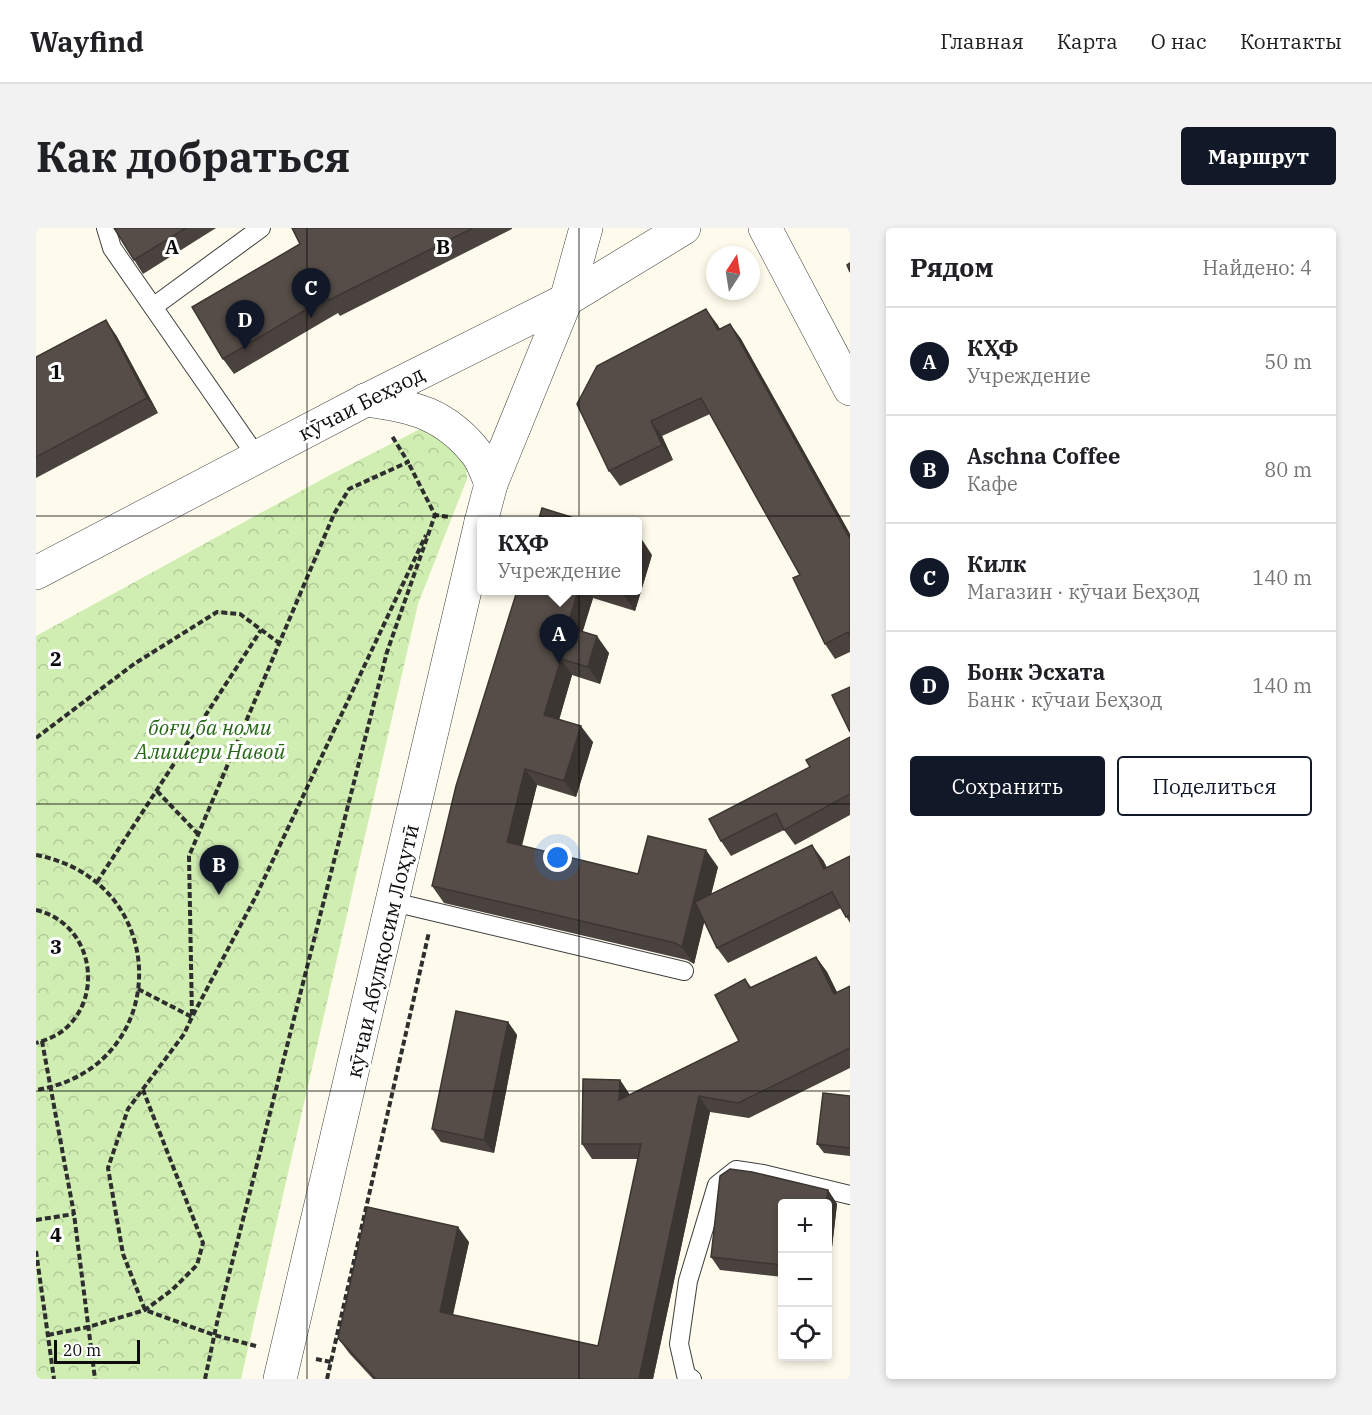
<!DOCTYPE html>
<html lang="ru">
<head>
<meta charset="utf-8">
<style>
  :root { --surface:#fff; --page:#f2f2f2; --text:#202124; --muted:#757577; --line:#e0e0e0; --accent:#111827 }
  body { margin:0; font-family:"IBM Plex Serif",serif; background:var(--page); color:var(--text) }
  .controls { position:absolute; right:18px; bottom:18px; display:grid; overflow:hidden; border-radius:6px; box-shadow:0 3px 9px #0003 }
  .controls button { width:54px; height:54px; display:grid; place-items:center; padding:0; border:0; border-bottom:2px solid var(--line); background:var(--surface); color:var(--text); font:30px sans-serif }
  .compass { position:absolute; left:670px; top:18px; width:54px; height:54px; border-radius:50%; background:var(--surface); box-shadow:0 3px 9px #0003; rotate:12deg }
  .scale { position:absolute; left:18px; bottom:15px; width:86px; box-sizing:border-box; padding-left:6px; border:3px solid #0c0c0c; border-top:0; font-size:16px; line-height:21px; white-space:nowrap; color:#0c0c0c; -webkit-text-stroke:4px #fff; paint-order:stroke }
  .you { position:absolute; left:522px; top:630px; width:21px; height:21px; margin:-15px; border:4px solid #fff; border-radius:50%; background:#1a73e8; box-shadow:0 0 0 9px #1a73e833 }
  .badge { display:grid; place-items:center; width:39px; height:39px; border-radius:50%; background:var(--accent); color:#fff; font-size:20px; font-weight:700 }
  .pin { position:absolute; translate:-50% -50px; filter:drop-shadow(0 2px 3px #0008) }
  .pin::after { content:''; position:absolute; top:32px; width:21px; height:18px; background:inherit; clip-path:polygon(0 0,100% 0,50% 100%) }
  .popup { position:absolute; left:441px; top:289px; width:165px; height:78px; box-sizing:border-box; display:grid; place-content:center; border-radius:6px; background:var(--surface); filter:drop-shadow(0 2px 4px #0005); font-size:20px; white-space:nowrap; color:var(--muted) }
  .popup b { font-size:22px; color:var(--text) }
  .popup::after { content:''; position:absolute; left:50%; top:100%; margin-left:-12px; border:12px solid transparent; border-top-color:var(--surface) }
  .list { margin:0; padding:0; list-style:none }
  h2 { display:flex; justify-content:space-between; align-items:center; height:78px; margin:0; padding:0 24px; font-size:26px }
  h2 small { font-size:20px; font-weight:400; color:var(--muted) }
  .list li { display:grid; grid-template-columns:39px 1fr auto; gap:18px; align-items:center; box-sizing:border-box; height:108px; padding:0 24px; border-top:2px solid var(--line) }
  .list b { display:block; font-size:22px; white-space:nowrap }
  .list p { margin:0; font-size:20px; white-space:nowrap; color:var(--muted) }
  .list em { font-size:20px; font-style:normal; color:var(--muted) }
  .actions { display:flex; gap:12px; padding:18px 24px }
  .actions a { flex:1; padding:14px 0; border:2px solid var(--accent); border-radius:6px; text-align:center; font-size:21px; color:var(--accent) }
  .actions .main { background:var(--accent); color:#fff }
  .icon { flex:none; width:33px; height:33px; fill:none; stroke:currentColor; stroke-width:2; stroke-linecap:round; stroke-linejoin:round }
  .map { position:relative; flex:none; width:814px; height:1151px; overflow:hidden; border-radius:6px }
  header { display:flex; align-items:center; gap:36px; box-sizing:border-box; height:84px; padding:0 30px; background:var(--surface); border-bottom:2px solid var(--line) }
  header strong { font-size:28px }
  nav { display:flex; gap:33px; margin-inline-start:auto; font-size:21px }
  .intro { display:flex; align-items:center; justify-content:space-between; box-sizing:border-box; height:144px; padding:0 36px }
  h1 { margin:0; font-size:42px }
  .button { padding:15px 27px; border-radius:6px; background:var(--accent); color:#fff; font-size:21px; font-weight:700 }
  main { display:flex; gap:36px; padding:0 36px }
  aside { flex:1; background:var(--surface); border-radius:6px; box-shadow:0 3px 9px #0003 }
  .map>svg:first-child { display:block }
  .park { fill:url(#park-crowns) }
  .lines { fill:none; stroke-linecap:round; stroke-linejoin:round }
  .service-casing { stroke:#3f3f3f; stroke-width:20 }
  .minor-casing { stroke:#3f3f3f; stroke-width:34 }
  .tertiary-casing { stroke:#3f3f3f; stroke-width:34 }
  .path { stroke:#2e2e2e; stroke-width:4; stroke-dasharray:6 3; stroke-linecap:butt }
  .service { stroke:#fff; stroke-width:18 }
  .minor { stroke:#fff; stroke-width:33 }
  .tertiary { stroke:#fff; stroke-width:33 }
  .wall { fill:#4a423e }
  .shaded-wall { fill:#3c3632 }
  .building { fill:#564d48; stroke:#3c3632; stroke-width:1.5 }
  .grid { fill:none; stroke:#0c0c0c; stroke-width:1.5; stroke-opacity:0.55 }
  .labels { text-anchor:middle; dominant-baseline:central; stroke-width:6; stroke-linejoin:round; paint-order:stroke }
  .street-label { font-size:21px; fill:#0c0c0c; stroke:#fff }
  .park-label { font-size:21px; font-style:italic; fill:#286918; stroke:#fff }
  .grid-label { font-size:20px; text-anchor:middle; font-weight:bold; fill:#0c0c0c; stroke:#fff; stroke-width:6; stroke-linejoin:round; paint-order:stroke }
</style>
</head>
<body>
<header>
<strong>Wayfind</strong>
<nav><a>Главная</a><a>Карта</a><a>О нас</a><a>Контакты</a></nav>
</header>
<div class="intro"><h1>Как добраться</h1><a class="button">Маршрут</a></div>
<main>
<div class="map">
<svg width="814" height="1151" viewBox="0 0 814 1151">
  <defs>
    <pattern id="park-crowns" width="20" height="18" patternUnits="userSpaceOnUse" patternTransform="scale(1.5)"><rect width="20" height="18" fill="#d0edb2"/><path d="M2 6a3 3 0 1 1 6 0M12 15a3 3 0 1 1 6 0" fill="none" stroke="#b1ca98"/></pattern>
  </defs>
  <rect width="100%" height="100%" fill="#fffbec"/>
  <polygon class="park" points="388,199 430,226 431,251 382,376 205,1151 0,1151 0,408 294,247"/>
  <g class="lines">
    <g class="service-casing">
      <g id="service">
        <polyline points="70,0 76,20 117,79"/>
        <polyline points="221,229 117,79 225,0"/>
        <polyline points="357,674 648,743"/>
        <polyline points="656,1151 650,1147 643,1116 652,1053 681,957 700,942 727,946 814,967"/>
      </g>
    </g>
    <g class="minor-casing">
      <polyline id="minor" points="729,0 814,161"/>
    </g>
    <g class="tertiary-casing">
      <g id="tertiary">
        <path d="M 329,172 C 377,178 410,186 441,226 C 447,234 451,246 455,256"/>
        <polyline points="445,294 455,256 530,72 550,0"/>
        <polyline points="0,345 326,174 530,72 648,0"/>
        <polyline points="244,1151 445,294"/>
      </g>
    </g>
    <g class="path">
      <polyline points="399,289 399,287 414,289"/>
      <polyline points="0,510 98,436 181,384 204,386 243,415"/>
      <polyline points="121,563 162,606"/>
      <path d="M 0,627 C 138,653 137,840 0,862"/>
      <polyline points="61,654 225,402"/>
      <path d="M 0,682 C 54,694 70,765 29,801 C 21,808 10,812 0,815"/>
      <polyline points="102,761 156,789 220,668 390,307"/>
      <polyline points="6,813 38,986 59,1151"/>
      <polyline points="0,992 38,986"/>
      <polyline points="0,1023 18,1151"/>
      <polyline points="12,1107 52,1099 109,1082 136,1062 161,1037 167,1015 107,862"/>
      <polyline points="220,1118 178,1107 109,1082 87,1026 72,940 92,881 148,806 156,789 153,628 298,286 313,261 372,234 356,208"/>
      <polyline points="280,1131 295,1134"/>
      <polyline points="169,1151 182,1090 351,424 399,287 372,234"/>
      <polyline points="291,1151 393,704"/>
    </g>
    <use href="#service" class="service"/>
    <use href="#minor" class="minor"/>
    <use href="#tertiary" class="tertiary"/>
  </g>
  <g class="wall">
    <polygon points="78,0 180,0 107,46"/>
    <polygon points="256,0 476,0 476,1 304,88 302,85 198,146 187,131 264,16"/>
    <polygon points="681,96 684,101 694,96 705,111 814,306 814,424 799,431 789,416 764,347 674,186 626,208 637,232 584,258 573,243"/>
    <polygon points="80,107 122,185 0,250 0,129"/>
    <polygon points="616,327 599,383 557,370 546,404 573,425 564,456 536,447 523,491 557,514 540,569 501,557 486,618 602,646 682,639 675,666 787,632 791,640 814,628 814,695 805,680 692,735 681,720 668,693 658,736 651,732 408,675 396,658 481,363 601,363"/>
    <polygon points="814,509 814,587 759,617 748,602 695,628 685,613 774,539"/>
    <polygon points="780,729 791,744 801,764 814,758 814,840 713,890 674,884 617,1151 337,1151 313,1125 302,1110 433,1014 417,1087 562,1118 602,931 556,931 546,916 584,852 594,867 703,813 709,751 715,759"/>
    <polygon points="472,794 481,807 458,925 405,914 396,901"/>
    <polygon points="814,868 814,928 788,925 781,916"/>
    <polygon points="694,941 716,944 792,962 801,976 792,1054 792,975 747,975 747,1049 684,1042 675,1029 684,948"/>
  </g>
  <g class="shaded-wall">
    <polygon points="670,81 681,96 693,117 682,102"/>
    <polygon points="70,92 80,107 122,185 111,170"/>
    <polygon points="694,96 705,111 814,306 814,311"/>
    <polygon points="615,193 626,208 637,232 626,217"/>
    <polygon points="605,310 616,327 599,383 587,366 588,363 601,363 601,321"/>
    <polygon points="542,363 551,363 557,370 543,416 531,399"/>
    <polygon points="561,408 573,425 564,456 552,439"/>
    <polygon points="525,431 536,447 520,503 508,487"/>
    <polygon points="545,498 557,514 540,569 528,553"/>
    <polygon points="489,541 501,557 482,631 471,614"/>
    <polygon points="776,617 787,632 799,656 788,641"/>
    <polygon points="670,622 682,639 658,736 646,719"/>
    <polygon points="780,729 791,744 809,781 798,766"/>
    <polygon points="472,794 481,807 458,925 448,912"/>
    <polygon points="584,852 594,867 583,872"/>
    <polygon points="663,868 674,884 617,1151 603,1151"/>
    <polygon points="792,962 801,976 792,1054 792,975 790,975"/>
    <polygon points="422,999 433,1014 414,1099 404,1084"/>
  </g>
  <g class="building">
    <polygon points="78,0 150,0 98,32"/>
    <polygon points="256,0 437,0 293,72 291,69 187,131 156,79 264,16"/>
    <polygon points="814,35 814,44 811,37"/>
    <polygon points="670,81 682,102 694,96 814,311 814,409 812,404 789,416 757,350 764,347 665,170 615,193 626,217 573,243 541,176 561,138"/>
    <polygon points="70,92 111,170 0,229 0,129"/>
    <polygon points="506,280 551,294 502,294"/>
    <polygon points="601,309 605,310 601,321"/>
    <polygon points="481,363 542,363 531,399 561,408 552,439 525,431 508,487 545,498 528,553 489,541 471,614 602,646 612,608 670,622 646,719 639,715 396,658 420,558"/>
    <polygon points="575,363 588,363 587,366"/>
    <polygon points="814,459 814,504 796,467"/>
    <polygon points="814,509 814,566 748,602 740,585 685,613 673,591 774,539 770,532"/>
    <polygon points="776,617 788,641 814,628 814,687 810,689 796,664 681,720 659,674"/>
    <polygon points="780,729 798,766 814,758 814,820 702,875 663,868 603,1151 340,1151 302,1110 331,979 422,999 404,1084 562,1118 605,916 546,916 547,851 584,852 583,872 703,813 679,767 709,751 714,760"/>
    <polygon points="420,783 472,794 448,912 396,901"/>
    <polygon points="787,865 814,868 814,920 781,916"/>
    <polygon points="694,941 716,944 792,962 790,975 747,975 747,1037 675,1029 684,948"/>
  </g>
  <path class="grid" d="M 271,0 L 271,1151M 543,0 L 543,1151M 0,288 L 814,288M 0,576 L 814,576M 0,863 L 814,863"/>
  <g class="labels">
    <g class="street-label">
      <text transform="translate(325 175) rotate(-27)">кӯчаи Беҳзод</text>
      <text transform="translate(346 723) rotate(-77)">кӯчаи Абулқосим Лоҳутӣ</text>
    </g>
    <g class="park-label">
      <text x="174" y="499">боғи ба номи<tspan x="174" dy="24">Алишери Навоӣ</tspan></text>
    </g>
  </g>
  <g class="grid-label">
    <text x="136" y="26">A</text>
    <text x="407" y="26">B</text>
    <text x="20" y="151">1</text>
    <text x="20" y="438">2</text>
    <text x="20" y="726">3</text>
    <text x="20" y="1014">4</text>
  </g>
</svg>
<div class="controls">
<button>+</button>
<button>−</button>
<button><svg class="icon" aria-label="locate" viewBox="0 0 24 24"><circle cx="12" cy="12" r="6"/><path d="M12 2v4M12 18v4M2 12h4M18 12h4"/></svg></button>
</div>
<svg class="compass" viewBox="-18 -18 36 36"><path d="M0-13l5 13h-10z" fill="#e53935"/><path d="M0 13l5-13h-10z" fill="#757577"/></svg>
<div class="scale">20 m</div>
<div class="you"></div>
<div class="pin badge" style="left:523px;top:436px">A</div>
<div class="popup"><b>КҲФ</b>Учреждение</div>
<div class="pin badge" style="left:183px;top:667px">B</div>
<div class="pin badge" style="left:275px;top:90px">C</div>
<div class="pin badge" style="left:209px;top:122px">D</div>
</div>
<aside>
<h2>Рядом<small>Найдено: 4</small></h2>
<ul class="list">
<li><span class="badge">A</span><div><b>КҲФ</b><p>Учреждение</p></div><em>50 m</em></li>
<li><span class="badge">B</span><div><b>Aschna Coffee</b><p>Кафе</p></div><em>80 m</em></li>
<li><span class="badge">C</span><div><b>Килк</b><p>Магазин · кӯчаи Беҳзод</p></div><em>140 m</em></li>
<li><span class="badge">D</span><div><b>Бонк Эсхата</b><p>Банк · кӯчаи Беҳзод</p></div><em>140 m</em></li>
</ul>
<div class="actions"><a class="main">Сохранить</a><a>Поделиться</a></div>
</aside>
</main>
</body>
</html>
